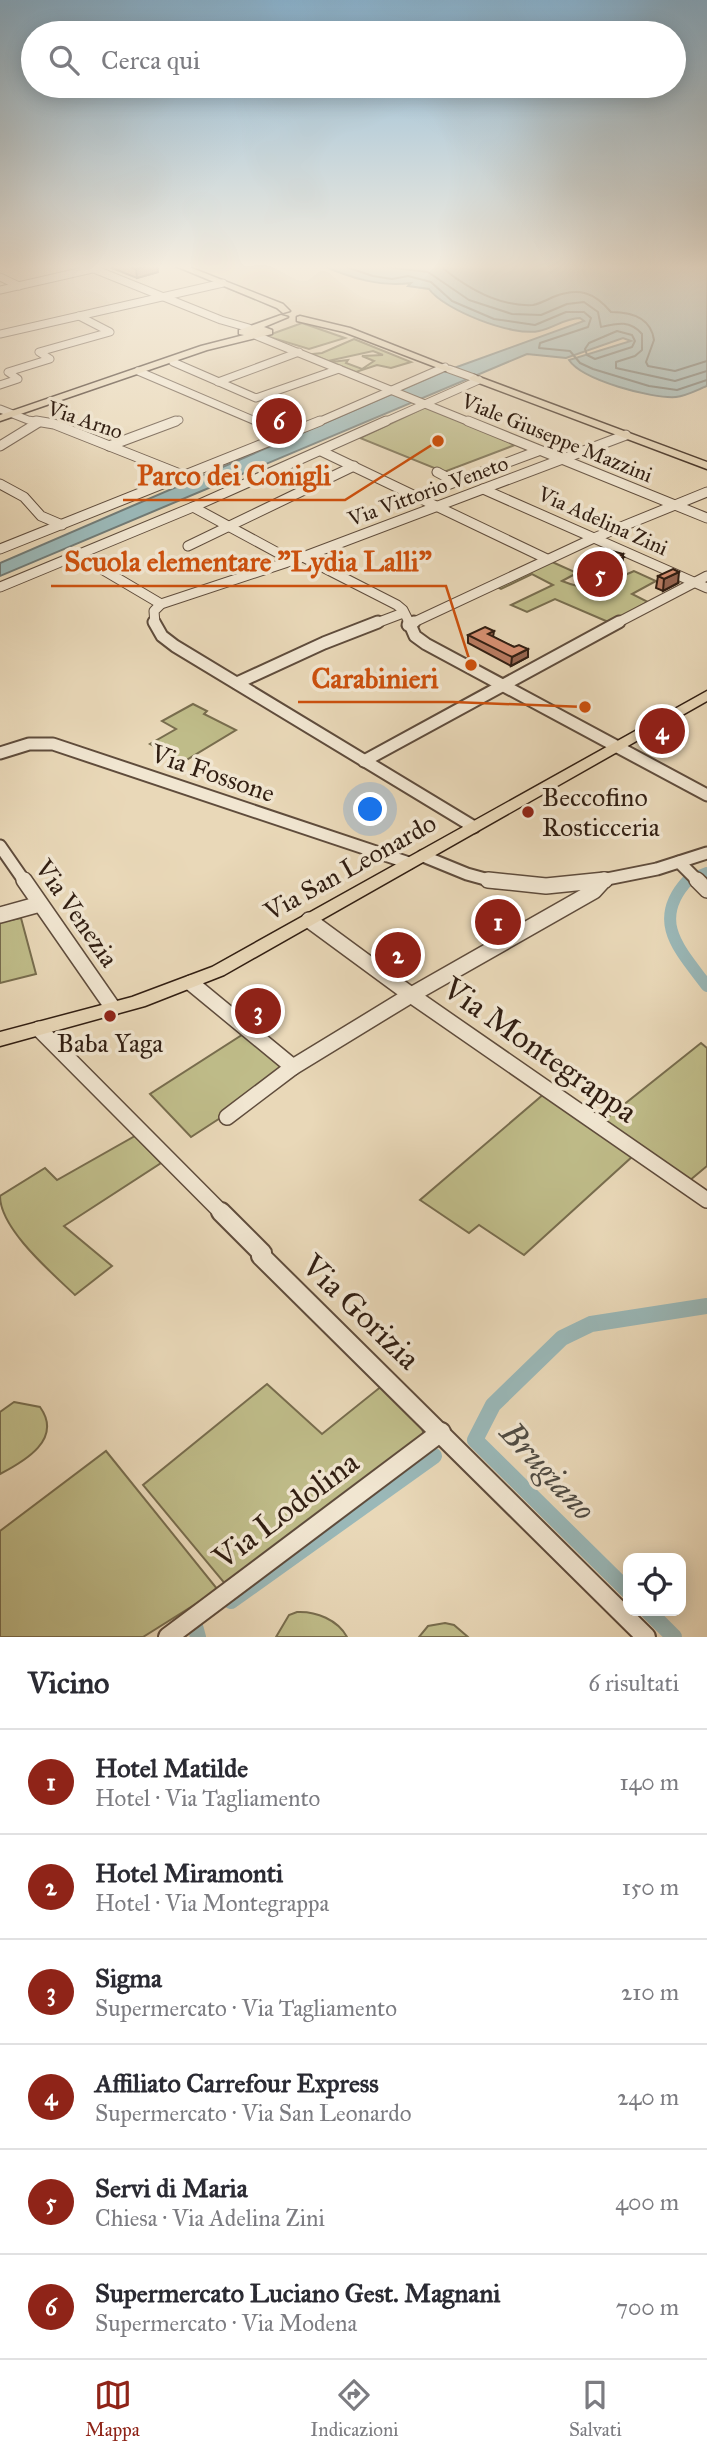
<!DOCTYPE html>
<html lang="it">
<head>
<meta charset="utf-8">
<style>
  :root { --surface:#fff; --page:#f2f2f3; --text:#2b2b33; --muted:#7c7c81; --line:#e1e1e2; --accent:#8f2418 }
  body { margin:0; font-family:"IM FELL Great Primer",serif; background:var(--page); color:var(--text) }
  .controls { position:absolute; right:21px; bottom:21px; display:grid; overflow:hidden; border-radius:14px; box-shadow:0 4px 18px #0003 }
  .controls button { width:63px; height:63px; display:grid; place-items:center; padding:0; border:0; border-bottom:2px solid var(--line); background:var(--surface); color:var(--text); font:35px sans-serif }
  .you { position:absolute; left:371px; top:810px; width:24px; height:24px; margin:-18px; border:5px solid #fff; border-radius:50%; background:#1a73e8; box-shadow:0 0 0 10px #1a73e833 }
  .badge { display:grid; place-items:center; width:46px; height:46px; border-radius:50%; background:var(--accent); color:#fff; font-size:23px; font-weight:700 }
  .pin { position:absolute; translate:-50% -50%; border:4px solid #fff; box-shadow:0 2px 7px #0006 }
  .list { margin:0; padding:0; list-style:none }
  h2 { display:flex; justify-content:space-between; align-items:center; height:91px; margin:0; padding:0 28px; font-size:30px }
  h2 small { font-size:23px; font-weight:400; color:var(--muted) }
  .list li { display:grid; grid-template-columns:46px 1fr auto; gap:21px; align-items:center; box-sizing:border-box; height:105px; padding:0 28px; border-top:2px solid var(--line) }
  .list b { display:block; font-size:26px; white-space:nowrap }
  .list p { margin:0; font-size:23px; white-space:nowrap; color:var(--muted) }
  .list em { font-size:23px; font-style:normal; color:var(--muted) }
  .icon { flex:none; width:38px; height:38px; fill:none; stroke:currentColor; stroke-width:2; stroke-linecap:round; stroke-linejoin:round }
  .map { position:relative; flex:none; width:707px; height:1637px; overflow:hidden }
  .search { position:absolute; background:var(--surface); box-shadow:0 4px 18px #0003; left:21px; right:21px; top:21px; height:77px; display:flex; align-items:center; gap:18px; box-sizing:border-box; padding:0 24px; border-radius:38px; color:var(--muted); font-size:26px }
  .sheet { height:721px; background:var(--surface) }
  nav { display:flex; justify-content:space-around; align-items:center; box-sizing:border-box; height:98px; border-top:2px solid var(--line); background:var(--surface); font-size:19px; color:var(--muted) }
  nav a { display:grid; justify-items:center; gap:4px }
  nav .on { color:var(--accent) }
  .map>svg:first-child { display:block }
  .green { fill:#bfbc89; stroke:#786d4e; stroke-width:2 }
  .water { fill:#9ab8b8; stroke:#707a76; stroke-width:2 }
  .lines { fill:none; stroke-linecap:round; stroke-linejoin:round }
  .shore { stroke:#666b65; stroke-width:2 }
  .canal-far2 { stroke:#9ab8b8; stroke-width:10 }
  .canal-far1 { stroke:#9ab8b8; stroke-width:12 }
  .canal { stroke:#9ab8b8; stroke-width:16 }
  .minor-far4-casing { stroke:#5f4c3c; stroke-width:9 }
  .minor-far3-casing { stroke:#5f4c3c; stroke-width:11 }
  .minor-far2-casing { stroke:#5f4c3c; stroke-width:15 }
  .minor-far1-casing { stroke:#5f4c3c; stroke-width:18 }
  .minor-casing { stroke:#5f4c3c; stroke-width:22 }
  .major-casing { stroke:#311e12; stroke-width:3 }
  .minor-far4 { stroke:#f1e6d1; stroke-width:7 }
  .minor-far3 { stroke:#f1e6d1; stroke-width:9 }
  .minor-far2 { stroke:#f1e6d1; stroke-width:11 }
  .minor-far1 { stroke:#f1e6d1; stroke-width:15 }
  .minor { stroke:#f1e6d1; stroke-width:18 }
  .major { fill:#e9d8b8; fill-rule:evenodd }
  .wall { fill:#b97c62; stroke:#311e12; stroke-width:2 }
  .shaded-wall { fill:#966550; stroke:#311e12; stroke-width:2 }
  .building { fill:#d79072; stroke:#311e12; stroke-width:2 }
  .poi-dot { fill:#8f2418; stroke:#f1e6d1; stroke-width:2.5 }
  .labels { text-anchor:middle; dominant-baseline:central; stroke-width:7; stroke-linejoin:round; paint-order:stroke }
  .far-street-label { font-size:21px; fill:#311e12; stroke:#f1e6d1 }
  .street-label { font-size:26px; fill:#311e12; stroke:#f1e6d1 }
  .poi-label { font-size:26px; fill:#311e12; stroke:#f1e6d1; text-anchor:start }
  .near-street-label { font-size:32px; fill:#311e12; stroke:#f1e6d1 }
  .near-water-label { font-size:33px; font-style:italic; fill:#504c44; stroke:#f1e6d1 }
  .leader { fill:none; stroke:#cd500d; stroke-width:2.5 }
  .callout-dot { fill:#cd500d; stroke:#f1e6d1; stroke-width:2.5 }
  .callout-label { font-size:28px; text-anchor:middle; font-weight:bold; fill:#cd500d; stroke:#f1e6d1; stroke-width:7; stroke-linejoin:round; paint-order:stroke }
</style>
</head>
<body>
<div class="map">
<svg width="707" height="1637" viewBox="0 0 707 1637">
  <rect width="100%" height="100%" fill="#e9d8b8"/>
  <filter id="stains"><feTurbulence type="fractalNoise" baseFrequency=".00286" numOctaves="4"/><feColorMatrix values="0 0 0 0 .2 0 0 0 0 .09 0 0 0 0 .02 0 0 0 .5 -.17"/></filter>
  <radialGradient id="worn" r=".72"><stop offset=".6" stop-color="#630" stop-opacity="0"/><stop offset="1" stop-color="#630" stop-opacity=".3"/></radialGradient>
  <g class="green">
    <polygon points="302,323 345,338 309,349 266,336"/>
    <polygon points="354,339 411,362 391,368 377,365 356,372 331,362 348,360 346,363 362,369 374,361 362,356 383,355 373,351 328,361 312,354 322,353"/>
    <polygon points="428,406 515,445 444,472 360,438"/>
    <path d="M 550,561 L 577,573 L 562,581 C 594,594 604,584 634,571 L 656,581 L 632,594 L 648,602 L 624,615 L 613,624 L 555,599 L 527,612 L 511,605 L 553,585 L 532,574 L 501,589 L 495,586 Z"/>
    <polygon points="193,704 207,711 204,714 236,730 183,762 150,744 176,729 162,721"/>
    <polygon points="21,918 36,974 0,983 0,922"/>
    <polygon points="245,1033 288,1068 251,1098 191,1137 150,1094"/>
    <polygon points="701,1043 707,1048 707,1166 689,1181 602,1122"/>
    <polygon points="545,1093 634,1155 524,1255 479,1225 469,1233 420,1200"/>
    <path d="M 135,1136 L 161,1163 L 64,1226 L 112,1266 L 75,1295 C 52,1273 0,1229 0,1196 L 45,1168 L 57,1180 Z"/>
    <polygon points="267,1384 322,1434 383,1385 422,1427 424,1437 226,1585 143,1485"/>
    <path d="M 14,1402 L 40,1407 C 63,1439 25,1461 0,1474 L 0,1412 Z"/>
    <polygon points="106,1451 218,1590 143,1637 0,1637 0,1531"/>
    <path d="M 297,1612 C 316,1611 338,1620 347,1637 L 276,1637 L 289,1615 Z"/>
    <polygon points="445,1623 454,1625 468,1637 419,1637 428,1626"/>
  </g>
  <path class="water" d="M 321,265 L 707,265 L 707,386 C 697,390 686,396 676,397 C 652,399 582,380 569,360 L 631,341 L 623,338 L 566,358 L 527,354 L 0,576 L 0,563 L 443,372 L 584,321 L 580,318 C 565,318 554,328 539,331 C 513,337 444,310 429,289 L 408,286 L 411,283 C 379,287 351,278 321,265 Z"/>
  <g class="lines">
    <g class="shore">
      <polyline points="340,265 373,276 392,279 408,276 431,282 452,301 494,319 535,325 566,312 584,312 591,318 588,327 540,343 539,348 570,351 580,363 593,369 649,386 677,390 707,380"/>
      <path d="M 368,265 L 428,272 L 469,300 L 512,314 L 541,315 L 567,304 L 584,302 L 598,312 L 601,327 C 618,323 630,320 642,334 L 642,350 L 635,356 L 616,362 L 616,368 L 675,381 L 707,371"/>
      <path d="M 439,265 C 464,286 498,307 533,305 C 539,304 547,300 553,297 C 579,287 594,292 611,312 C 632,312 651,318 654,340 L 646,362 L 648,366 L 675,371 L 707,361"/>
      <polygon points="617,331 632,335 635,341 632,347 595,359 587,355 585,349 589,343"/>
    </g>
    <g class="canal-far2">
      <polyline points="697,876 707,872"/>
      <polyline points="686,882 690,878"/>
    </g>
    <path class="canal-far1" d="M 688,880 C 650,921 680,950 707,986"/>
    <g class="canal">
      <polyline points="628,1591 475,1440 493,1405 562,1338 591,1324 707,1306"/>
      <polyline points="231,1601 434,1456"/>
      <polyline points="648,1611 674,1637"/>
      <polyline points="195,1626 198,1637"/>
    </g>
    <g class="minor-far4-casing">
      <g id="minor-far4">
        <polyline points="84,265 221,320 249,328"/>
        <polyline points="0,277 19,286"/>
        <polyline points="0,290 92,269"/>
        <polyline points="0,334 223,283"/>
        <polyline points="257,336 472,423"/>
        <polyline points="173,362 256,398 339,369"/>
        <polyline points="449,369 474,378"/>
        <polyline points="138,371 260,423"/>
        <polyline points="218,382 299,352"/>
        <polyline points="0,385 18,379 8,372 50,359 39,352 110,332 79,316"/>
        <polyline points="0,409 28,420 47,423"/>
        <polyline points="171,423 179,420"/>
        <polyline points="316,423 445,367"/>
        <polyline points="382,423 479,380"/>
      </g>
    </g>
    <g class="minor-far3-casing">
      <g id="minor-far3">
        <polyline points="36,421 54,424 185,476"/>
        <polyline points="256,421 288,435"/>
        <polyline points="468,421 707,518"/>
        <polyline points="0,446 39,422"/>
        <polyline points="109,446 176,421"/>
        <polyline points="321,451 547,559"/>
        <polyline points="437,472 456,482"/>
        <polyline points="0,484 24,497 41,516 62,525"/>
        <polyline points="483,489 707,588"/>
        <polyline points="418,496 538,451"/>
        <polyline points="193,507 291,560"/>
        <polyline points="188,546 354,466"/>
        <polyline points="0,549 320,421"/>
        <polyline points="78,555 161,604"/>
        <polyline points="303,557 397,605 403,610 410,624"/>
        <polyline points="0,587 193,507 386,421"/>
        <polyline points="155,624 154,611 161,604 303,557 626,435"/>
        <polyline points="374,624 403,613"/>
        <polyline points="410,624 594,538 707,492"/>
        <polyline points="615,624 707,576"/>
      </g>
    </g>
    <g class="minor-far2-casing">
      <g id="minor-far2">
        <polyline points="154,622 162,636 175,646 474,827"/>
        <polyline points="409,622 415,636 426,644 707,795"/>
        <polyline points="408,625 414,622"/>
        <polyline points="237,683 324,643 378,622"/>
        <polyline points="0,753 29,744 53,744 409,863"/>
        <polyline points="364,761 619,622"/>
        <polyline points="0,846 25,882"/>
        <polyline points="423,856 467,874 496,882"/>
        <polyline points="679,862 699,882"/>
        <polyline points="592,882 657,869 707,853"/>
        <polyline points="602,882 604,880"/>
      </g>
    </g>
    <g class="minor-far1-casing">
      <g id="minor-far1">
        <polyline points="24,880 113,1008"/>
        <polyline points="488,880 546,886 605,880"/>
        <polyline points="697,880 707,890"/>
        <polyline points="0,915 40,904"/>
        <polyline points="309,920 411,995 707,1200"/>
        <polyline points="191,983 293,1067 406,998 594,891 604,880"/>
        <polyline points="39,1029 222,1213"/>
        <polyline points="227,1117 293,1067"/>
      </g>
    </g>
    <g class="minor-casing">
      <g id="minor">
        <polyline points="221,1212 262,1253 261,1256 646,1637"/>
        <polyline points="168,1637 441,1432"/>
      </g>
    </g>
    <g class="major-casing">
      <g id="major">
        <polygon points="173,265 184,265 283,304 290,311 283,313 277,308"/>
        <polygon points="281,315 288,317 264,327 272,330 272,334 207,350 0,421 0,415 201,346 244,335 239,334 239,330"/>
        <polygon points="300,316 350,328 454,369 446,371 344,332 297,321 297,317"/>
        <polygon points="474,375 707,462 707,469 471,380 469,378"/>
        <polygon points="707,691 707,701 224,975 145,1006 0,1046 0,1032 132,997 212,967"/>
      </g>
    </g>
    <use href="#minor-far4" class="minor-far4"/>
    <use href="#minor-far3" class="minor-far3"/>
    <use href="#minor-far2" class="minor-far2"/>
    <use href="#minor-far1" class="minor-far1"/>
    <use href="#minor" class="minor"/>
    <use href="#major" class="major"/>
  </g>
  <g class="wall">
    <polygon points="112,265 157,265 158,272 137,278 112,268"/>
    <polygon points="623,554 622,572 596,585 578,582 580,566"/>
    <polygon points="658,576 678,583 663,591 656,588"/>
    <polygon points="494,631 493,637 514,647 528,649 528,657 511,666 468,643 468,635"/>
  </g>
  <g class="shaded-wall">
    <polygon points="151,265 157,265 158,272 137,278 136,269"/>
    <polygon points="623,554 622,572 596,585 598,569"/>
    <polygon points="679,572 678,583 663,591 664,579"/>
    <polygon points="528,649 528,657 511,666 512,657"/>
  </g>
  <g class="building">
    <polygon points="126,265 151,265 136,269"/>
    <polygon points="605,549 623,554 621,555 624,557 598,569 580,566 582,559"/>
    <polygon points="673,569 679,572 664,579 658,576"/>
    <polygon points="485,627 494,631 488,634 514,647 519,645 528,649 512,657 468,635"/>
  </g>
  <linearGradient id="sky" x2="0" y2="1"><stop stop-color="#89b6d5"/><stop offset="0.54" stop-color="#f5eddf"/><stop offset="1" stop-color="#f5eddf" stop-opacity="0"/></linearGradient>
  <rect width="707" height="494" fill="url(#sky)"/>
  <g class="poi-dot">
    <circle cx="528" cy="812" r="7"/>
    <circle cx="110" cy="1016" r="7"/>
  </g>
  <g class="labels">
    <g class="far-street-label">
      <text transform="translate(85 420) rotate(19)">Via Arno</text>
      <text transform="translate(557 438) rotate(22)">Viale Giuseppe Mazzini</text>
      <text transform="translate(428 491) rotate(-20)">Via Vittorio Veneto</text>
      <text transform="translate(603 521) rotate(24)">Via Adelina Zini</text>
    </g>
    <g class="street-label">
      <text transform="translate(213 773) rotate(19)">Via Fossone</text>
      <text transform="translate(350 867) rotate(-29)">Via San Leonardo</text>
      <text transform="translate(77 913) rotate(55)">Via Venezia</text>
    </g>
    <g class="poi-label">
      <text x="542" y="797">Beccofino<tspan x="542" dy="30">Rosticceria</tspan></text>
      <text x="110" y="1043" text-anchor="middle">Baba Yaga</text>
    </g>
    <g class="near-street-label">
      <text transform="translate(540 1050) rotate(35)">Via Montegrappa</text>
      <text transform="translate(361 1312) rotate(44)">Via Gorizia</text>
      <text transform="translate(286 1510) rotate(-37)">Via Lodolina</text>
    </g>
    <g class="near-water-label">
      <text transform="translate(548 1471) rotate(47)">Brugiano</text>
    </g>
  </g>
  <path class="leader" d="M438 441L345 500H123M471 665L446 586H51M585 707L453 702H298"/>
  <g class="callout-dot">
    <circle cx="438" cy="441" r="7"/>
    <circle cx="471" cy="665" r="7"/>
    <circle cx="585" cy="707" r="7"/>
  </g>
  <g class="callout-label">
    <text x="234" y="485">Parco dei Conigli</text>
    <text x="248" y="571">Scuola elementare "Lydia Lalli"</text>
    <text x="375" y="688">Carabinieri</text>
  </g>
  <rect width="100%" height="100%" filter="url(#stains)"/>
  <rect width="100%" height="100%" fill="url(#worn)"/>
</svg>
<div class="controls">
<button><svg class="icon" aria-label="locate" viewBox="0 0 24 24"><circle cx="12" cy="12" r="6"/><path d="M12 2v4M12 18v4M2 12h4M18 12h4"/></svg></button>
</div>
<div class="you"></div>
<div class="pin badge" style="left:498px;top:922px">1</div>
<div class="pin badge" style="left:398px;top:955px">2</div>
<div class="pin badge" style="left:258px;top:1011px">3</div>
<div class="pin badge" style="left:662px;top:731px">4</div>
<div class="pin badge" style="left:600px;top:574px">5</div>
<div class="pin badge" style="left:279px;top:421px">6</div>
<div class="search"><svg class="icon" aria-label="search" viewBox="0 0 24 24"><circle cx="10" cy="10" r="6"/><path d="M15 15l6 6"/></svg>Cerca qui</div>
</div>
<section class="sheet">
<h2>Vicino<small>6 risultati</small></h2>
<ul class="list">
<li><span class="badge">1</span><div><b>Hotel Matilde</b><p>Hotel · Via Tagliamento</p></div><em>140 m</em></li>
<li><span class="badge">2</span><div><b>Hotel Miramonti</b><p>Hotel · Via Montegrappa</p></div><em>150 m</em></li>
<li><span class="badge">3</span><div><b>Sigma</b><p>Supermercato · Via Tagliamento</p></div><em>210 m</em></li>
<li><span class="badge">4</span><div><b>Affiliato Carrefour Express</b><p>Supermercato · Via San Leonardo</p></div><em>240 m</em></li>
<li><span class="badge">5</span><div><b>Servi di Maria</b><p>Chiesa · Via Adelina Zini</p></div><em>400 m</em></li>
<li><span class="badge">6</span><div><b>Supermercato Luciano Gest. Magnani</b><p>Supermercato · Via Modena</p></div><em>700 m</em></li>
</ul>
</section>
<nav>
<a class="on"><svg class="icon" aria-label="map" viewBox="0 0 24 24"><path d="M3 6l6-2 6 2 6-2v14l-6 2-6-2-6 2zM9 4v14M15 6v14"/></svg>Mappa</a>
<a><svg class="icon" aria-label="directions" viewBox="0 0 24 24"><path d="M12 3l9 9-9 9-9-9zM9 14v-3h6M13 9l2 2-2 2"/></svg>Indicazioni</a>
<a><svg class="icon" aria-label="saved" viewBox="0 0 24 24"><path d="M7 4h10v16l-5-4-5 4z"/></svg>Salvati</a>
</nav>
</body>
</html>
